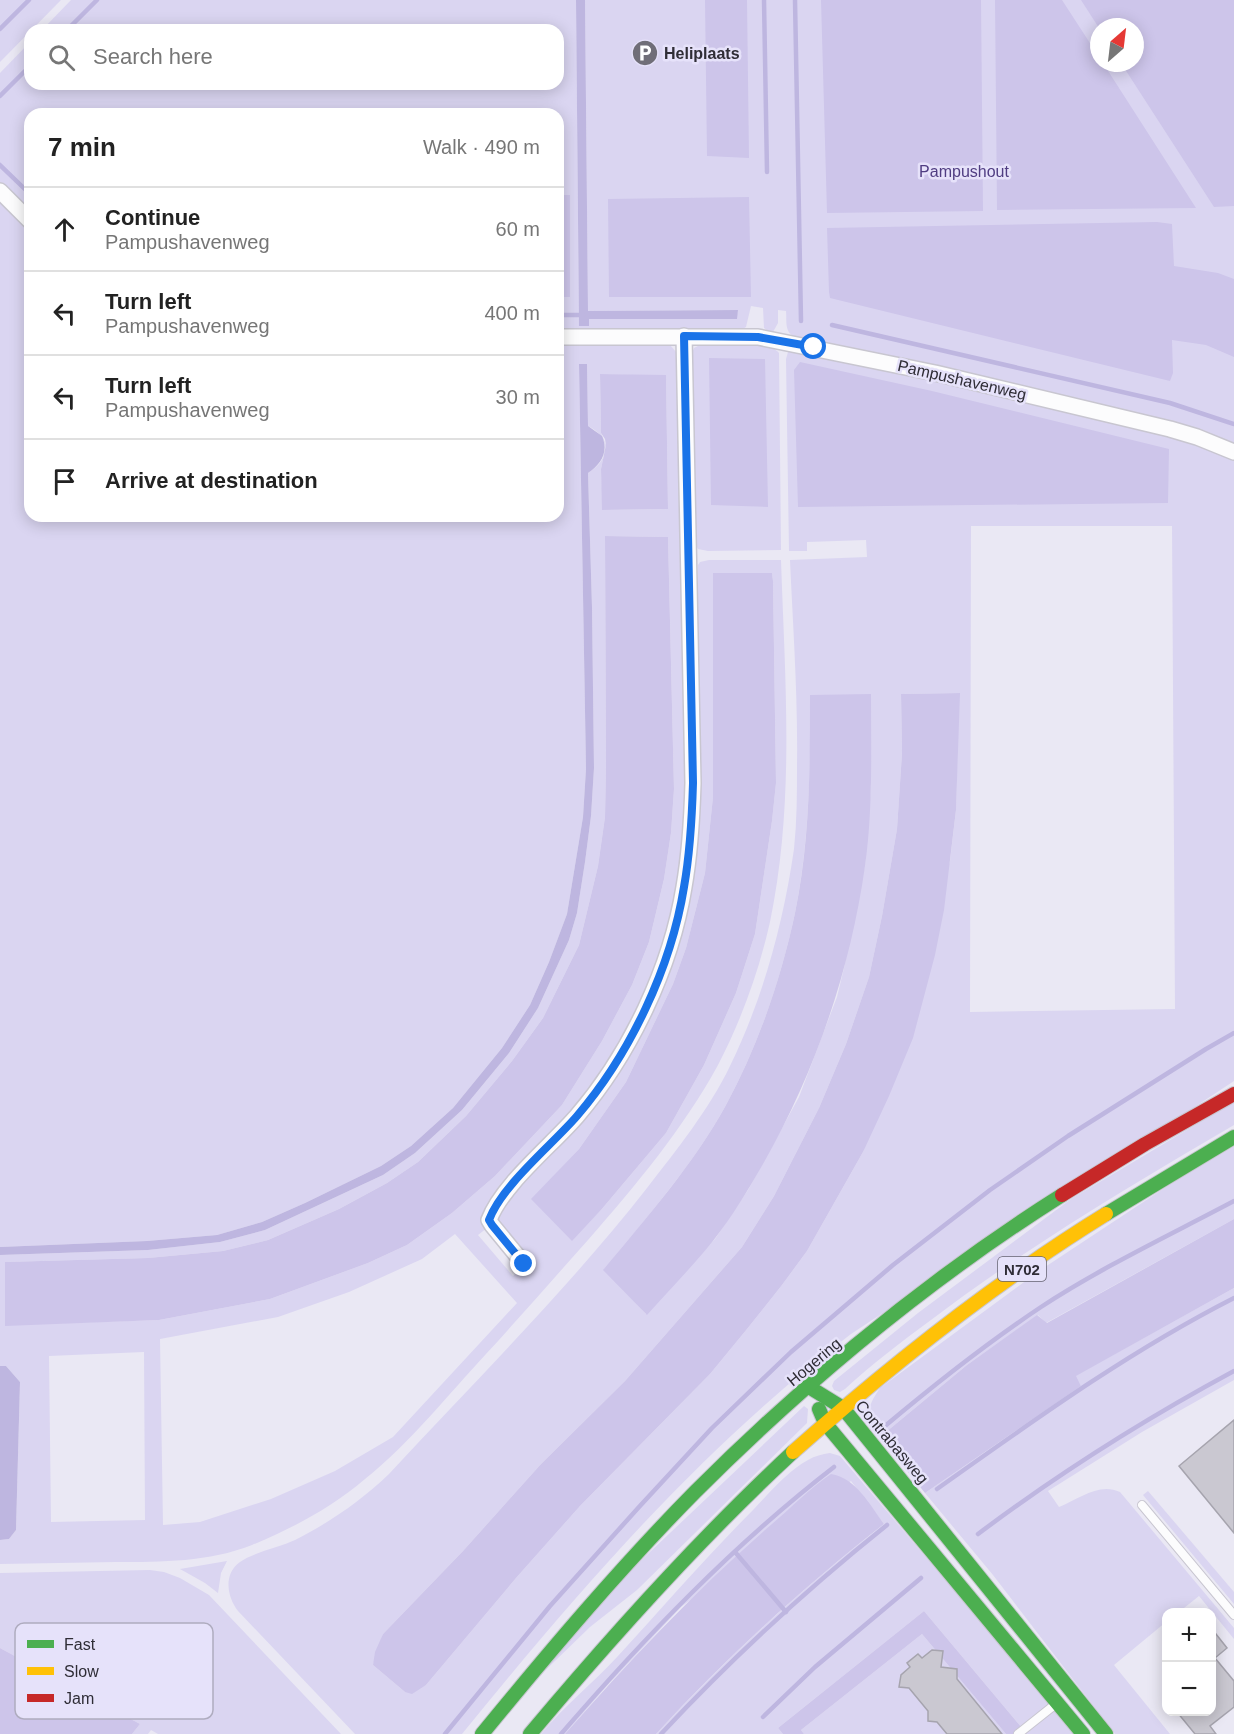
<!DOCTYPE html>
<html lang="en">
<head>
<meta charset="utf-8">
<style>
  :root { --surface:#fff; --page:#f2f2f2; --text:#222; --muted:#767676; --line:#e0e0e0 }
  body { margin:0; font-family:Helvetica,sans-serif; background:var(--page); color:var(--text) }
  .controls { position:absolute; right:18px; bottom:18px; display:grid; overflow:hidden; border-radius:12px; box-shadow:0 3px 15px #0003 }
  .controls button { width:54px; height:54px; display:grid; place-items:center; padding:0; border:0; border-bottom:2px solid var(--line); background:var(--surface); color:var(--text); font:30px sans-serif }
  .compass { position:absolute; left:1090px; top:18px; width:54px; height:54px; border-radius:50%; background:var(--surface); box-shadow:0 3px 15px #0003; rotate:28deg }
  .stop { position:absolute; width:18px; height:18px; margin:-14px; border:4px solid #1a73e8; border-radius:50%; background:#fff }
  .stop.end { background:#1a73e8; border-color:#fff; box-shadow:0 2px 6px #0008 }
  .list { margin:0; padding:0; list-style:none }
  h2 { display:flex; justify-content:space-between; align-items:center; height:78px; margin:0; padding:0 24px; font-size:26px }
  h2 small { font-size:20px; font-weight:400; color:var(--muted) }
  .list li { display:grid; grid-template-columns:39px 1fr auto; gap:18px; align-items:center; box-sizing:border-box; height:84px; padding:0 24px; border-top:2px solid var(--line) }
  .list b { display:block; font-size:22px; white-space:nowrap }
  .list p { margin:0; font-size:20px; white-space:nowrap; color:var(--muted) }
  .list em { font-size:20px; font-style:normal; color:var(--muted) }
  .icon { flex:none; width:33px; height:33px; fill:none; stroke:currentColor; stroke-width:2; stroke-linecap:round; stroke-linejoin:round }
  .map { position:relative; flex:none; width:1234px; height:1734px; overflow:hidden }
  .search { position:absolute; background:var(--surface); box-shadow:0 3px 15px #0003; left:24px; top:24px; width:540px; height:66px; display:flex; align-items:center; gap:15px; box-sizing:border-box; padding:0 21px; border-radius:18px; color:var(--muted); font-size:22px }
  .panel { position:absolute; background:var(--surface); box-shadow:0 3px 15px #0003; left:24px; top:108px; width:540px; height:414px; border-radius:18px }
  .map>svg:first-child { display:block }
  .green { fill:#dad5f1; fill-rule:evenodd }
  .forest { fill:#cdc5ea }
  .water { fill:#beb6e0 }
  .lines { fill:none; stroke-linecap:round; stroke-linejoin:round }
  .stream { stroke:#beb6e0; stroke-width:4.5 }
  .building { fill:#cac8d1; stroke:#a6a4ae; stroke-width:1.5 }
  .lane-casing { stroke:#c8c6d0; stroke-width:10 }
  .street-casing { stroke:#c8c6d0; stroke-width:18 }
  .fast-casing { stroke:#c8c6d0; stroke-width:16 }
  .slow-casing { stroke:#c8c6d0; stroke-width:16 }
  .jam-casing { stroke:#c8c6d0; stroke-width:16 }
  .lane { stroke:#fcfcfd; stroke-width:8 }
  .street { stroke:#fcfcfd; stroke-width:15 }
  .fast { stroke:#4caf50; stroke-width:14 }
  .slow { stroke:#ffc107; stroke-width:14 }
  .jam { stroke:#c62828; stroke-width:14 }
  .route { stroke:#1a73e8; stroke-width:8 }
  .labels { text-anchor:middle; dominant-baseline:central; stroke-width:5; stroke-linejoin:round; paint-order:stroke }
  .shield { fill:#e6e2fa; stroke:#666371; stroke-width:1.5 }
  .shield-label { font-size:15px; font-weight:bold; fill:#2f2d36 }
  .poi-label { font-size:16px; font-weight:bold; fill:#2f2d36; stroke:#e6e2fa; text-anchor:start }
  .park-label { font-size:16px; fill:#503d82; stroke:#e6e2fa }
  .street-label { font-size:16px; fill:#2f2d36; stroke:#e6e2fa }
  .key { fill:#e6e2fa; stroke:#afacbf; stroke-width:1.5 }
  .key-label { font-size:16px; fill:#2f2d36 }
</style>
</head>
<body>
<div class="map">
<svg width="1234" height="1734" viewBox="0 0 1234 1734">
  <rect width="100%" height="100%" fill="#eae8f4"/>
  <g class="green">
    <polygon points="0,0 61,0 0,62"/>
    <path d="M 71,0 L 576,0 L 579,325 L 588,319 L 736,319 L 738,310 L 588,311 L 585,0 L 1234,0 L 1234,446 L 1117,411 L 884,354 L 795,337 C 784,332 787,321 786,311 L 778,310 L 778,323 L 773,332 L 768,331 L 764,328 L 763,308 L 751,306 L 746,327 L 741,330 L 558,331 L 558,297 L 570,297 L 570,195 L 558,195 L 558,114 L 30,114 L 30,212 L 0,182 L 0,73 L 30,42 L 30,84 L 558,84 L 558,30 L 42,30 ZM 1099,27 L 1135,27 L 1135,63 L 1099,63 Z"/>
    <path d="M 0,200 L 30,230 L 30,516 L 558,516 L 558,343 L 664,343 L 670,345 L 677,353 L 687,785 L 682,861 L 678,889 L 669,929 L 648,988 L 601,1079 L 572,1114 L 494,1200 L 485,1215 L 487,1228 L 478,1235 L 513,1276 L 527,1262 L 495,1225 C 493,1213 499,1206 506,1197 L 580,1119 L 610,1083 L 658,990 L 672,956 L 690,888 L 698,827 L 698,565 L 700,562 L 709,560 L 781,560 C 785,681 795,802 770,922 C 759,971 741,1021 718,1065 C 683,1129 636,1185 588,1240 C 554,1278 521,1316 486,1354 C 447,1396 410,1443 365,1479 C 331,1508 293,1528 252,1545 C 209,1562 162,1562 116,1562 C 78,1563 39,1563 0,1564 L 0,1540 L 9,1539 L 16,1530 L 20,1382 L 6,1366 L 0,1366 L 0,1255 L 148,1250 L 220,1242 L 265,1230 L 383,1175 L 415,1153 L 462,1110 L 509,1053 L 538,1008 L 569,940 L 577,913 L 585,862 L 591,816 L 594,768 L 592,607 L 588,473 C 610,460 612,438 588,426 L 587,364 L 579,364 L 586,769 L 583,817 L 567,914 L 549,962 L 530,1005 L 502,1048 L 453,1108 L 411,1146 L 381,1166 L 305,1203 L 262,1222 L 217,1235 L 147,1241 L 0,1247 ZM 600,374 L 666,376 L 668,509 L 603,510 L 601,469 L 606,445 L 601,433 ZM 605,536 L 668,537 L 674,789 L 671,833 L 664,879 L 649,942 L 632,985 L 602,1041 L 562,1105 L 495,1176 L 452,1213 L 407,1245 L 368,1263 L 270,1299 L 159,1320 L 5,1325 L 5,1262 L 148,1258 L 223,1251 L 268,1240 L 339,1209 L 387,1183 L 418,1162 L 466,1116 L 512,1061 L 543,1018 L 579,945 L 598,866 L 605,817 L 606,766 ZM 713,573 L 772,573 L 773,581 L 776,783 L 772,821 L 755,934 L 736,993 L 704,1065 L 666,1133 L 601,1210 L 572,1240 L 532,1199 L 579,1149 L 626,1082 L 673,984 L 686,948 L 705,873 L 713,797 ZM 455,1234 L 517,1303 L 393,1437 L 335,1471 L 271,1499 L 200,1522 L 163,1525 L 160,1339 L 278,1317 L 349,1292 L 422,1259 ZM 144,1352 L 145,1520 L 51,1522 L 49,1356 Z"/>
    <path d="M 704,343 C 721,343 768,339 779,353 L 781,550 L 708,551 L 698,549 L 696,545 L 690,358 L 694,348 Z"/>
    <path d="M 792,351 L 830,355 L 1190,441 L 1234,458 L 1234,1081 L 851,1334 C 702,1447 579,1590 462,1734 L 355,1734 L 238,1611 C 227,1597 223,1574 240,1562 C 252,1553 280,1547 295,1540 C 329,1523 362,1500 389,1474 C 476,1380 568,1289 647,1188 C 676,1151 710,1108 730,1066 C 763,998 783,925 794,849 C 797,821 797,793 797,765 C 798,696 793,628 790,560 L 867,557 L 866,540 L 807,542 L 807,551 L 789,551 L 786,359 L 788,352 ZM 971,526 L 1172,526 L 1175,1009 L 970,1012 ZM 959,693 L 956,810 L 950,861 L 863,1152 L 807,1251 L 782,1285 L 747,1329 L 710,1374 L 580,1506 L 516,1578 L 426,1685 L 405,1692 L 373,1665 L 383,1634 L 463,1551 L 541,1464 L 625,1381 L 742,1247 L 774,1196 L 819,1108 L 846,1044 L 869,977 L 882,916 L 897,829 L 902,753 L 901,694 ZM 810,750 L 871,785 L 865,865 L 844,968 L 837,997 L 799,1097 L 748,1190 L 715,1239 L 646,1314 L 604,1269 C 647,1217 693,1165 726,1105 C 758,1046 781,979 795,913 C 806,859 809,804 810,750 Z"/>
    <path d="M 1234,1102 L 1234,1125 C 1130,1186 1027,1247 931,1320 C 901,1342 872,1364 845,1389 L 840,1392 L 834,1390 L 832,1386 L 834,1381 L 918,1313 L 1071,1199 Z"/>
    <path d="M 1234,1142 L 1234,1219 L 1046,1323 L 1038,1315 L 967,1365 L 880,1437 C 865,1417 866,1408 880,1388 L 1039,1271 Z"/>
    <path d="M 1234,1288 L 1234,1380 L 1142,1432 L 1048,1491 L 1059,1507 C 1079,1499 1099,1482 1120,1492 L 1234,1628 L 1234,1639 L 1199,1596 L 1179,1612 L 1166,1612 L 1166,1622 L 1114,1665 L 1170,1734 L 1115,1734 L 993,1575 L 925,1493 L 1081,1386 L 1075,1376 Z"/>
    <polygon points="804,1406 808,1409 807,1423 637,1590 590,1627 524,1691 613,1587"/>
    <path d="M 830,1453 L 840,1456 L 1076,1734 L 1027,1734 L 924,1611 L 778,1728 L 783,1734 L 656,1734 C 726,1658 802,1588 884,1524 L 851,1481 L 681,1607 L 606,1687 L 565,1734 L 541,1734 C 564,1706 593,1683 618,1656 C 663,1607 707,1556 754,1509 C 769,1493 789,1470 808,1460 C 815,1456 822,1454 830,1453 Z"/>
    <polygon points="1148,1491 1234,1592 1234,1604 1143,1495"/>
    <polygon points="227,1561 221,1573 218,1593 205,1583 180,1569"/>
    <polygon points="150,1570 164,1572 180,1578 209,1595 341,1734 158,1734 151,1730 148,1734 132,1734 140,1724 0,1648 0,1573"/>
    <polygon points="922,1634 1006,1734 804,1734 801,1730"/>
  </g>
  <g class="forest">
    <polygon points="705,0 747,0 749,158 707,156"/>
    <polygon points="821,0 981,0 983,211 827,213"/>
    <polygon points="995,0 1062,0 1099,57 1099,63 1103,63 1196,208 997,210"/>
    <polygon points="1081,0 1234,0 1234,206 1214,207 1121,63 1135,63 1135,27 1099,28"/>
    <rect x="558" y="195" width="12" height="102"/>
    <polygon points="749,197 751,297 609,297 608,199"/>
    <polygon points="1157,222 1172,224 1174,266 1218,273 1234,279 1234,357 1206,345 1172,340 1173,373 1170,381 830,298 829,292 827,228"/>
    <polygon points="709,358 765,359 768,507 711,505"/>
    <polygon points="800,362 932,391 1169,449 1168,503 798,507 794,370"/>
    <polygon points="600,374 666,375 668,509 602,510 601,469 606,445 605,439 601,433"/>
    <polygon points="605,536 668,537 674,789 671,833 664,879 649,942 632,985 602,1041 562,1105 495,1176 452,1213 407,1245 368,1263 270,1299 159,1320 5,1326 5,1262 148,1258 223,1251 268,1240 339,1209 387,1183 418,1162 466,1116 512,1061 543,1018 579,945 598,866 605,817 606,766"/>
    <polygon points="713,573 772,573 773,581 776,783 772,821 755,934 736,993 704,1065 666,1133 601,1210 572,1241 531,1199 579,1149 626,1082 673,984 686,948 705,873 713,797"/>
    <polygon points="960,693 956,810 944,910 935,955 913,1038 889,1096 863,1152 807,1251 782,1285 747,1329 710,1374 580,1506 516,1578 426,1685 412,1694 405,1692 373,1665 375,1652 383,1634 463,1551 541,1464 625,1381 742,1247 774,1196 819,1108 846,1044 869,977 882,916 897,829 902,753 901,694"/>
    <path d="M 871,694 C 871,751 873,810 865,866 C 850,972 815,1072 763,1164 C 748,1190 732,1217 713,1241 C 693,1266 669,1290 647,1315 L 603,1270 C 647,1217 693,1165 726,1105 C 758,1046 781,979 795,913 C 810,841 810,767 810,695 Z"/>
    <polygon points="1234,1219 1234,1288 1076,1376 1081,1386 925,1493 880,1437 967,1365 1037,1315 1047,1323"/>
    <path d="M 831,1474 C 856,1478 870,1505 884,1524 C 803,1587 726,1658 656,1734 L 565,1734 C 630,1660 697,1589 772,1524 C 791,1508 810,1488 831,1474 Z"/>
    <polygon points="924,1611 1027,1734 1006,1734 922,1634 801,1730 804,1734 783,1734 778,1728"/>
    <polygon points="0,1648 140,1724 132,1734 0,1734"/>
  </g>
  <g class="water">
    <polygon points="576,0 585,0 588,311 738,310 737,319 589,319 589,326 579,326"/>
    <path d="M 579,364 L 587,364 L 588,426 L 602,436 C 609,452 601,464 588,473 L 592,607 L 594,768 L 591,816 L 585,862 L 577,913 L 569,940 L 538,1008 L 509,1053 L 462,1110 L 415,1153 L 383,1175 L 265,1230 L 220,1242 L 148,1250 L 0,1255 L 0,1247 L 147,1241 L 217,1235 L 262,1222 L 305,1203 L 381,1166 L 411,1146 L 453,1108 L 502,1048 L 530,1005 L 549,962 L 567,914 L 583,817 L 586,769 Z"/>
    <polygon points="0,1366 6,1366 20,1382 16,1530 9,1539 0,1540"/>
  </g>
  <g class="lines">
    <g class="stream">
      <polyline points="764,0 767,172"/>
      <polyline points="795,0 801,321"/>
      <polyline points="0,29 29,0"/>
      <polyline points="67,30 97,0"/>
      <polyline points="0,96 30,66"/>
      <polyline points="0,165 30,194"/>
      <polyline points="558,315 583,315"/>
      <polyline points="832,325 1170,403 1234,424"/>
      <path d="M 885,1426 C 935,1384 987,1343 1041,1307 C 1102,1267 1170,1235 1234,1201"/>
      <path d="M 937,1489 C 1033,1421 1128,1352 1234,1298"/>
      <path d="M 978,1534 C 1058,1474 1145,1419 1234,1371"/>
      <polyline points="735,1552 786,1612"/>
      <polyline points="763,1717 815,1667 921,1578"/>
      <polyline points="445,1734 550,1606 639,1507 712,1428 791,1352 893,1265 990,1190 1068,1136 1206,1049 1234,1033"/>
      <path d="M 561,1734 C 644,1638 733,1545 834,1467"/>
      <path d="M 661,1734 C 731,1659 807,1589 887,1525"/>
    </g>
  </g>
  <g class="building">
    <polygon points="1234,1420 1234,1533 1179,1466"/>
    <polygon points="1212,1629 1227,1648 1215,1658 1234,1681 1234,1707 1210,1726 1216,1734 1195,1734 1177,1712 1212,1712"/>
    <polygon points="932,1650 943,1651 941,1667 957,1669 957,1679 1002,1734 947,1734 937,1722 928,1721 928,1711 909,1688 899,1687 901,1675 910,1667 907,1663 918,1654 922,1658"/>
  </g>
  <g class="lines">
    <g class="lane-casing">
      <g id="lane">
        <polyline points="1142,1505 1234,1615"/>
        <polyline points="1018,1734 1057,1703"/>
      </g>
    </g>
    <g class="street-casing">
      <g id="street">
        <polyline points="0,191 30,221"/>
        <polyline points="558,337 758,337 935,373 1170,429 1197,437 1234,452"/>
        <path d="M 524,1264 L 492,1225 L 489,1220 C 502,1185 552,1145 577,1116 C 630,1054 671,968 684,887 C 690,853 692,818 693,783 L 684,336"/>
      </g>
    </g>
    <g class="fast-casing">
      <g id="fast">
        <polyline points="1106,1214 1234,1137"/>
        <polyline points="809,1387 843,1408 1106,1734"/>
        <polyline points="819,1409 825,1423 1083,1734"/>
        <path d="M 482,1734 C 550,1651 620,1568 695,1492 C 806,1381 929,1279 1062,1195"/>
        <path d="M 530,1734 C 613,1635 698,1540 793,1452"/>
      </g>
    </g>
    <g class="slow-casing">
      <path id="slow" d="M 793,1452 C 891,1365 994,1283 1106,1214"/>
    </g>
    <g class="jam-casing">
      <polyline id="jam" points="1062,1195 1145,1144 1234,1094"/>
    </g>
    <use href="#lane" class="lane"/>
    <use href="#street" class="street"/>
    <use href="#fast" class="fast"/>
    <use href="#slow" class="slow"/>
    <use href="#jam" class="jam"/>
  </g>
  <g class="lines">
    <path class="route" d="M 524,1264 L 492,1225 L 489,1220 C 502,1185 552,1145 577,1116 C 630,1054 671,968 684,887 C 690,853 692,818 693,783 L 684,336 L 758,337 L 814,347"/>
  </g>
  <defs>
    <g id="parking-disc" transform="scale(1.35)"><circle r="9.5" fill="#706e78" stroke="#e6e2fa"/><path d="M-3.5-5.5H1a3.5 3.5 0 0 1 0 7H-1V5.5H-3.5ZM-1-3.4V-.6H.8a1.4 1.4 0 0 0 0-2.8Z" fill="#fff"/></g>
  </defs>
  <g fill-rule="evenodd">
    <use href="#parking-disc" x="645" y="53"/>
  </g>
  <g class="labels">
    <rect class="shield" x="998" y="1257" width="48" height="24" rx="4.5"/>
    <g class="shield-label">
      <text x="1022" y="1269">N702</text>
    </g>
    <g class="poi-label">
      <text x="664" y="53">Heliplaats</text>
    </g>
    <g class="park-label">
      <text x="964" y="171">Pampushout</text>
    </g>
    <g class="street-label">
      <text transform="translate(962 380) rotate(13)">Pampushavenweg</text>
      <text transform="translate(814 1362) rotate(-40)">Hogering</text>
      <text transform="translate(892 1442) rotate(50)">Contrabasweg</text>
    </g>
  </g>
  <rect x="15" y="1623" width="198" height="96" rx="9" class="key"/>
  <rect x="27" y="1640" width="27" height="8" fill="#4caf50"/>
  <rect x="27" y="1667" width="27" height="8" fill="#ffc107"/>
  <rect x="27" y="1694" width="27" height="8" fill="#c62828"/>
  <g class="key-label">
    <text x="64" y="1650">Fast</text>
    <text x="64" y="1677">Slow</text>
    <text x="64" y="1704">Jam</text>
  </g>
</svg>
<div class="controls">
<button>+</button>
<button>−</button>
</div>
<svg class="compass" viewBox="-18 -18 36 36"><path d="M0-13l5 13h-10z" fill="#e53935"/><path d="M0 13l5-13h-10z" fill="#767676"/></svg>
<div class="stop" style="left:814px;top:347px"></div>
<div class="stop end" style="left:524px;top:1264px"></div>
<div class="search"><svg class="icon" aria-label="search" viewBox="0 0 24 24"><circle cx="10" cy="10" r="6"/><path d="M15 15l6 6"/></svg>Search here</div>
<section class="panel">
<h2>7 min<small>Walk · 490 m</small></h2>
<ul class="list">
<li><svg class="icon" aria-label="ahead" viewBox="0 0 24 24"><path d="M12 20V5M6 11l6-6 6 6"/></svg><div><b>Continue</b><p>Pampushavenweg</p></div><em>60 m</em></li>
<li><svg class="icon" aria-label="left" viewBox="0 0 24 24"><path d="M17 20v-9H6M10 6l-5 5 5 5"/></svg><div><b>Turn left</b><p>Pampushavenweg</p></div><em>400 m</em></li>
<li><svg class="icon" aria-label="left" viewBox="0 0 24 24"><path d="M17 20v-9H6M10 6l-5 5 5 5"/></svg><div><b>Turn left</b><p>Pampushavenweg</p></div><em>30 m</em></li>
<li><svg class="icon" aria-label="arrive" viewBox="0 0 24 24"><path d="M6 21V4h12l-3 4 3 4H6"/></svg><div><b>Arrive at destination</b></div></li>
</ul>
</section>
</div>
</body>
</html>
